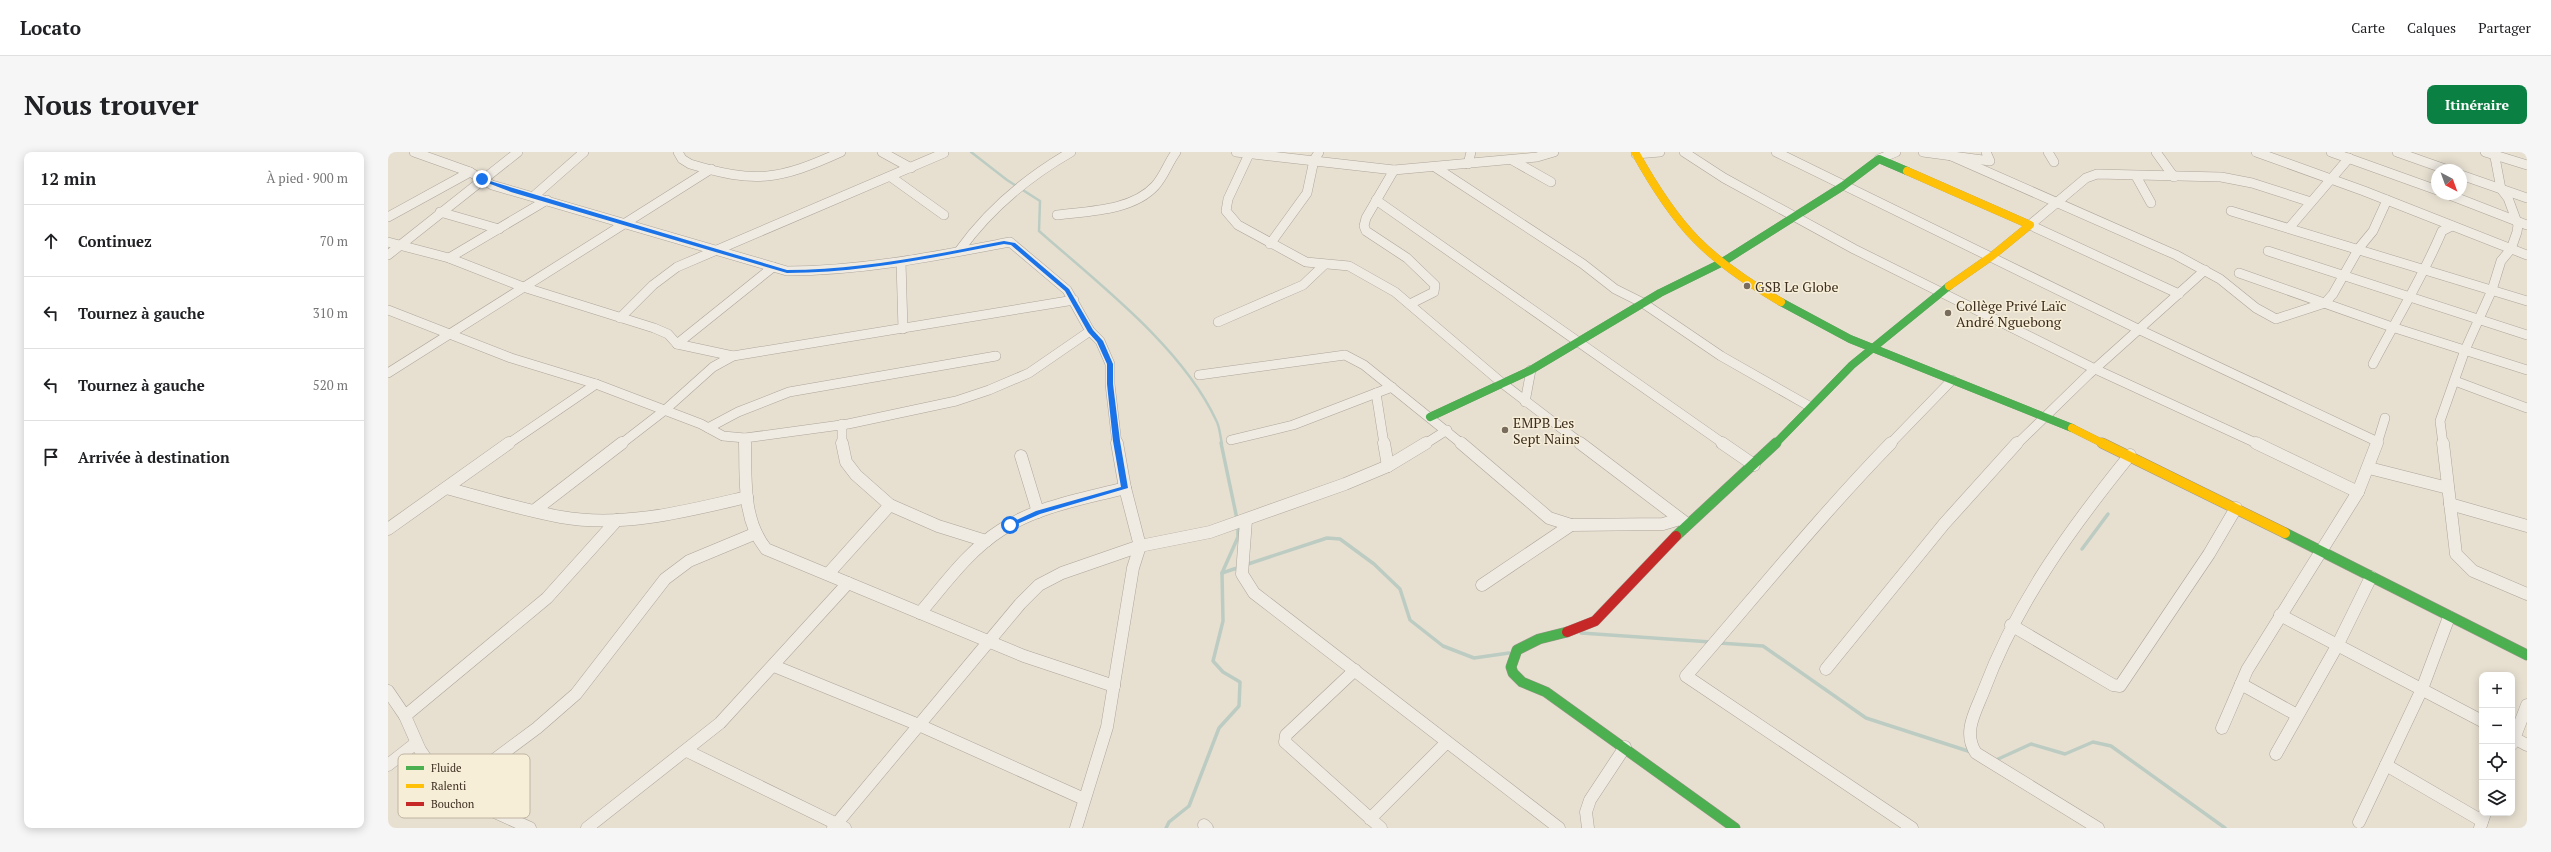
<!DOCTYPE html>
<html lang="fr">
<head>
<meta charset="utf-8">
<style>
  :root { --surface:#fff; --page:#f6f6f6; --text:#202124; --muted:#757577; --line:#e0e0e0; --accent:#0b8043 }
  body { margin:0; font-family:"PT Serif",serif; background:var(--page); color:var(--text) }
  .controls { position:absolute; right:12px; bottom:12px; display:grid; overflow:hidden; border-radius:8px; box-shadow:0 2px 10px #0003 }
  .controls button { width:36px; height:36px; display:grid; place-items:center; padding:0; border:0; border-bottom:1px solid var(--line); background:var(--surface); color:var(--text); font:20px sans-serif }
  .compass { position:absolute; left:2043px; top:12px; width:36px; height:36px; border-radius:50%; background:var(--surface); box-shadow:0 2px 10px #0003; rotate:139deg }
  .stop { position:absolute; width:12px; height:12px; margin:-9px; border:3px solid #1a73e8; border-radius:50%; background:#fff }
  .stop.end { background:#1a73e8; border-color:#fff; box-shadow:0 1px 4px #0008 }
  .list { margin:0; padding:0; list-style:none }
  h2 { display:flex; justify-content:space-between; align-items:center; height:52px; margin:0; padding:0 16px; font-size:17px }
  h2 small { font-size:13px; font-weight:400; color:var(--muted) }
  .list li { display:grid; grid-template-columns:26px 1fr auto; gap:12px; align-items:center; box-sizing:border-box; height:72px; padding:0 16px; border-top:1px solid var(--line) }
  .list b { display:block; font-size:15px; white-space:nowrap }
  .list em { font-size:13px; font-style:normal; color:var(--muted) }
  .icon { flex:none; width:22px; height:22px; fill:none; stroke:currentColor; stroke-width:2; stroke-linecap:round; stroke-linejoin:round }
  .map { position:relative; flex:none; width:2139px; height:676px; overflow:hidden; border-radius:8px }
  header { display:flex; align-items:center; gap:24px; box-sizing:border-box; height:56px; padding:0 20px; background:var(--surface); border-bottom:1px solid var(--line) }
  header strong { font-size:19px }
  nav { display:flex; gap:22px; margin-inline-start:auto; font-size:14px }
  .intro { display:flex; align-items:center; justify-content:space-between; box-sizing:border-box; height:96px; padding:0 24px }
  h1 { margin:0; font-size:28px }
  .button { padding:10px 18px; border-radius:8px; background:var(--accent); color:#fff; font-size:14px; font-weight:700 }
  main { display:flex; gap:24px; padding:0 24px }
  aside { flex:1; background:var(--surface); border-radius:8px; box-shadow:0 2px 10px #0003 }
  .map>svg:first-child { display:block }
  .lines { fill:none; stroke-linecap:round; stroke-linejoin:round }
  .stream-far1 { stroke:#bcccc2; stroke-width:2.5 }
  .stream { stroke:#bcccc2; stroke-width:3.5 }
  .street-far1-casing { stroke:#ada599; stroke-width:10 }
  .street-casing { stroke:#ada599; stroke-width:13 }
  .fast-far1-casing { stroke:#9c958a; stroke-width:8 }
  .fast-casing { stroke:#9c958a; stroke-width:11 }
  .slow-far1-casing { stroke:#9c958a; stroke-width:8 }
  .slow-casing { stroke:#9c958a; stroke-width:11 }
  .jam-casing { stroke:#9c958a; stroke-width:11 }
  .street-far1 { stroke:#efebe3; stroke-width:9 }
  .street { stroke:#efebe3; stroke-width:12 }
  .fast-far1 { stroke:#4caf50; stroke-width:8 }
  .fast { stroke:#4caf50; stroke-width:10 }
  .slow-far1 { stroke:#ffc107; stroke-width:8 }
  .slow { stroke:#ffc107; stroke-width:10 }
  .jam { stroke:#c62828; stroke-width:10 }
  .route { fill:#1a73e8 }
  .poi-dot { fill:#786c5e; stroke:#f7eed8; stroke-width:1.5 }
  .labels { text-anchor:middle; dominant-baseline:central; stroke-width:3; stroke-linejoin:round; paint-order:stroke }
  .poi-label { font-size:14px; fill:#3d2e20; stroke:#f7eed8; text-anchor:start }
  .key { fill:#f7eed8; stroke:#bfb4a1; stroke-width:1 }
  .key-label { font-size:11px; fill:#3d2e20 }
</style>
</head>
<body>
<header>
<strong>Locato</strong>
<nav><a>Carte</a><a>Calques</a><a>Partager</a></nav>
</header>
<div class="intro"><h1>Nous trouver</h1><a class="button">Itinéraire</a></div>
<main>
<aside>
<h2>12 min<small>À pied · 900 m</small></h2>
<ul class="list">
<li><svg class="icon" aria-label="ahead" viewBox="0 0 24 24"><path d="M12 20V5M6 11l6-6 6 6"/></svg><div><b>Continuez</b></div><em>70 m</em></li>
<li><svg class="icon" aria-label="left" viewBox="0 0 24 24"><path d="M17 20v-9H6M10 6l-5 5 5 5"/></svg><div><b>Tournez à gauche</b></div><em>310 m</em></li>
<li><svg class="icon" aria-label="left" viewBox="0 0 24 24"><path d="M17 20v-9H6M10 6l-5 5 5 5"/></svg><div><b>Tournez à gauche</b></div><em>520 m</em></li>
<li><svg class="icon" aria-label="arrive" viewBox="0 0 24 24"><path d="M6 21V4h12l-3 4 3 4H6"/></svg><div><b>Arrivée à destination</b></div></li>
</ul>
</aside>
<div class="map">
<svg width="2139" height="676" viewBox="0 0 2139 676">
  <rect width="100%" height="100%" fill="#e7e0d1"/>
  <g class="lines">
    <path class="stream-far1" d="M 583,0 L 619,28 L 652,49 L 651,79 C 711,132 794,195 828,268 C 832,275 832,284 834,292"/>
    <g class="stream">
      <polyline points="833,291 849,367"/>
      <polyline points="1694,397 1720,362"/>
      <polyline points="857,413 939,386 952,387 986,412 1012,437 1022,468 1055,494 1086,506 1121,501"/>
      <polyline points="834,421 852,415"/>
      <polyline points="1193,481 1323,490"/>
      <polyline points="1331,491 1375,494 1478,566 1583,600"/>
      <polyline points="1608,608 1643,592 1677,602 1705,590 1723,594 1837,676"/>
      <polyline points="778,676 781,670 801,654 831,576 851,554 852,530 835,520 825,509 835,469 834,421 850,385 850,374"/>
    </g>
    <g class="street-far1-casing">
      <g id="street-far1">
        <path d="M 26,0 L 82,20 L 104,33 L 399,119 C 474,119 548,104 622,90 L 679,138 L 702,179 L 712,189 L 722,212 L 722,232 L 729,292"/>
        <path d="M 290,0 L 294,7 L 302,12 C 368,32 391,28 453,0"/>
        <polyline points="494,0 523,16"/>
        <polyline points="848,0 1006,18 1149,5 1166,0"/>
        <polyline points="862,0 840,47 838,59 850,73 918,110 961,114 1007,140 1114,231 1194,292"/>
        <polyline points="1296,0 1336,26 1466,97 1707,217 1870,292"/>
        <polyline points="1388,0 1752,178 1990,290"/>
        <polyline points="1535,0 1602,9 1598,0"/>
        <polyline points="1660,0 1666,10"/>
        <polyline points="1768,0 1786,25"/>
        <polyline points="1868,0 1976,39 2139,103"/>
        <polyline points="1943,0 2049,38"/>
        <polyline points="2009,0 2060,18"/>
        <polyline points="2097,0 2139,13"/>
        <polyline points="1248,2 1272,0"/>
        <polyline points="1561,3 1788,103 1832,127 1868,156 1888,167 1937,151 1945,142 1971,96 1985,79 1999,48"/>
        <polyline points="1491,7 1508,0"/>
        <polyline points="1124,8 1163,30"/>
        <polyline points="1080,12 1083,0"/>
        <polyline points="1047,15 1195,112 1227,137 1255,151 1333,204 1421,254"/>
        <polyline points="1006,18 978,66 976,74 978,79 1019,106 1047,133 1046,140 1022,152"/>
        <polyline points="2073,23 2139,46"/>
        <polyline points="1748,24 1763,51"/>
        <polyline points="503,25 556,63"/>
        <polyline points="2059,42 2139,73"/>
        <polyline points="146,44 196,0"/>
        <polyline points="988,48 1336,292"/>
        <polyline points="1843,59 2139,149"/>
        <polyline points="52,60 111,77"/>
        <path d="M 669,63 C 700,59 744,59 767,34 C 776,24 780,11 788,0"/>
        <polyline points="0,65 82,20"/>
        <polyline points="1902,75 1961,6"/>
        <polyline points="0,90 61,106 135,135 266,176 280,182 289,192 345,204"/>
        <polyline points="882,92 919,41 926,8 931,0"/>
        <path d="M 571,99 C 601,57 638,26 683,0"/>
        <polyline points="1880,99 2139,183"/>
        <polyline points="0,103 130,0"/>
        <polyline points="61,106 159,48"/>
        <polyline points="513,110 515,177"/>
        <polyline points="1851,121 2004,175 2139,218"/>
        <polyline points="1791,142 1642,73 1698,26 1709,22 1833,25 1864,31 1923,50"/>
        <polyline points="0,158 123,206 208,232 313,272 335,284 357,286 460,272 568,249 601,238 641,221 702,179"/>
        <polyline points="232,166 265,133 289,115 556,1"/>
        <polyline points="830,170 915,133 936,113"/>
        <polyline points="289,192 385,115"/>
        <path d="M 1985,212 C 2008,168 2035,125 2054,79 L 2064,74"/>
        <polyline points="0,221 323,17"/>
        <polyline points="811,223 957,203 976,213 1074,292"/>
        <polyline points="2067,229 2139,256"/>
        <polyline points="988,241 996,292"/>
        <polyline points="1137,250 1143,218"/>
        <polyline points="454,272 454,292"/>
        <polyline points="320,276 350,260 401,240 608,204"/>
        <polyline points="357,286 357,292"/>
        <polyline points="843,288 905,273 1004,235"/>
        <polyline points="120,292 208,232"/>
        <polyline points="233,292 277,258 325,215 345,204 686,148"/>
        <polyline points="1037,292 1059,278"/>
        <polyline points="1502,292 1564,228"/>
        <polyline points="1629,292 1700,223 1817,118"/>
        <polyline points="1989,292 1997,266"/>
        <polyline points="2055,292 2052,269 2077,198 2104,138 2113,109 2123,97 2129,80 2130,73 2120,46 2113,37 2106,0"/>
      </g>
    </g>
    <g class="street-casing">
      <g id="street">
        <path d="M 357,291 C 358,327 354,367 378,397 L 636,504 L 726,534"/>
        <polyline points="454,291 458,310 468,323 502,353 550,374 598,389"/>
        <polyline points="996,291 1000,314"/>
        <polyline points="1073,291 1161,366 1183,373 1275,372 1292,367"/>
        <polyline points="1192,291 1299,372"/>
        <polyline points="1334,291 1366,313"/>
        <path d="M 1503,291 C 1431,365 1366,446 1298,524 L 1524,676"/>
        <polyline points="1868,291 1970,340"/>
        <polyline points="2055,291 2068,402 2085,419 2139,442"/>
        <polyline points="633,304 650,360"/>
        <polyline points="1981,316 2060,336"/>
        <path d="M 58,336 C 96,346 134,358 173,365 C 235,376 299,359 359,345"/>
        <polyline points="2062,352 2139,374"/>
        <polyline points="147,358 234,291"/>
        <polyline points="858,368 854,422 866,441 1171,676"/>
        <polyline points="0,377 121,291"/>
        <polyline points="440,422 502,353"/>
        <polyline points="1094,433 1183,373"/>
        <path d="M 532,461 C 557,432 580,399 613,378 C 650,354 695,347 737,336"/>
        <polyline points="1892,463 2094,569"/>
        <polyline points="1623,473 1725,533 1732,534 1821,402 1848,356"/>
        <polyline points="386,514 531,573 696,647"/>
        <polyline points="1438,517 1556,372 1629,291"/>
        <polyline points="967,518 898,583 897,590 993,676"/>
        <polyline points="1853,532 1909,563"/>
        <polyline points="0,539 17,564 32,598 47,620 87,651 142,676"/>
        <polyline points="17,564 159,446 229,368"/>
        <polyline points="1834,576 1859,518 1970,340 1989,291"/>
        <polyline points="2124,585 2139,593"/>
        <polyline points="2124,592 2139,553"/>
        <polyline points="299,599 457,676"/>
        <polyline points="1888,602 1949,494 1983,425"/>
        <polyline points="0,613 28,591"/>
        <polyline points="1998,613 2094,669"/>
        <polyline points="67,637 149,576 188,542 277,427 301,409 366,382"/>
        <polyline points="982,667 1058,591"/>
        <polyline points="1971,670 2034,537 2061,465"/>
        <polyline points="816,673 819,676"/>
        <polyline points="199,676 332,571 460,431"/>
        <polyline points="445,676 632,452 651,433 674,421 752,394 822,380 957,332 1000,314 1038,291"/>
        <polyline points="688,676 719,575 745,416 752,394 737,336 729,291"/>
        <polyline points="1200,676 1198,660 1202,648 1237,595"/>
        <path d="M 1710,676 L 1588,601 C 1574,580 1588,559 1596,538 C 1629,450 1683,376 1742,303"/>
        <polyline points="2092,676 2097,661"/>
      </g>
    </g>
    <g class="fast-far1-casing">
      <g id="fast-far1">
        <polyline points="1393,150 1462,187 1684,276"/>
        <polyline points="1042,265 1143,218 1272,141 1333,111 1455,34 1491,7 1519,19"/>
        <polyline points="1387,292 1464,213 1561,134"/>
      </g>
    </g>
    <g class="fast-casing">
      <g id="fast">
        <polyline points="1897,381 2139,503"/>
        <polyline points="1288,384 1388,291"/>
        <polyline points="1179,480 1151,487 1129,498 1123,515 1125,521 1134,530 1158,540 1347,676"/>
      </g>
    </g>
    <g class="slow-far1-casing">
      <g id="slow-far1">
        <path d="M 1247,0 C 1289,76 1318,106 1393,150"/>
        <polyline points="1519,19 1642,73 1604,104 1561,134"/>
        <polyline points="1684,276 1716,292"/>
      </g>
    </g>
    <g class="slow-casing">
      <polyline id="slow" points="1714,291 1897,381"/>
    </g>
    <g class="jam-casing">
      <polyline id="jam" points="1179,480 1207,469 1288,384"/>
    </g>
    <use href="#street-far1" class="street-far1"/>
    <use href="#street" class="street"/>
    <use href="#fast-far1" class="fast-far1"/>
    <use href="#fast" class="fast"/>
    <use href="#slow-far1" class="slow-far1"/>
    <use href="#slow" class="slow"/>
    <use href="#jam" class="jam"/>
  </g>
  <path class="route" d="M 92,26 L 399,118 C 472,118 544,103 616,89 L 627,91 L 681,137 L 705,178 L 715,189 L 725,212 L 725,232 L 732,289 L 740,336 L 652,362 L 622,375 L 618,373 L 648,359 L 733,335 L 725,289 L 719,232 L 719,212 L 709,190 L 700,180 L 677,139 L 623,93 L 616,92 C 544,106 472,121 399,121 L 123,40 L 92,28 Z"/>
  <g class="poi-dot">
    <circle cx="1359" cy="134" r="4"/>
    <circle cx="1560" cy="161" r="4"/>
    <circle cx="1117" cy="278" r="4"/>
  </g>
  <g class="labels">
    <g class="poi-label">
      <text x="1367" y="134">GSB Le Globe</text>
      <text x="1568" y="153">Collège Privé Laïc<tspan x="1568" dy="16">André Nguebong</tspan></text>
      <text x="1125" y="270">EMPB Les<tspan x="1125" dy="16">Sept Nains</tspan></text>
    </g>
  </g>
  <rect x="10" y="602" width="132" height="64" rx="6" class="key"/>
  <rect x="18" y="614" width="18" height="4" fill="#4caf50"/>
  <rect x="18" y="632" width="18" height="4" fill="#ffc107"/>
  <rect x="18" y="650" width="18" height="4" fill="#c62828"/>
  <g class="key-label">
    <text x="43" y="620">Fluide</text>
    <text x="43" y="638">Ralenti</text>
    <text x="43" y="656">Bouchon</text>
  </g>
</svg>
<div class="controls">
<button>+</button>
<button>−</button>
<button><svg class="icon" aria-label="locate" viewBox="0 0 24 24"><circle cx="12" cy="12" r="6"/><path d="M12 2v4M12 18v4M2 12h4M18 12h4"/></svg></button>
<button><svg class="icon" aria-label="layers" viewBox="0 0 24 24"><path d="M12 4l9 5-9 5-9-5zM3 14l9 5 9-5"/></svg></button>
</div>
<svg class="compass" viewBox="-18 -18 36 36"><path d="M0-13l5 13h-10z" fill="#e53935"/><path d="M0 13l5-13h-10z" fill="#757577"/></svg>
<div class="stop" style="left:622px;top:373px"></div>
<div class="stop end" style="left:94px;top:27px"></div>
</div>
</main>
</body>
</html>
